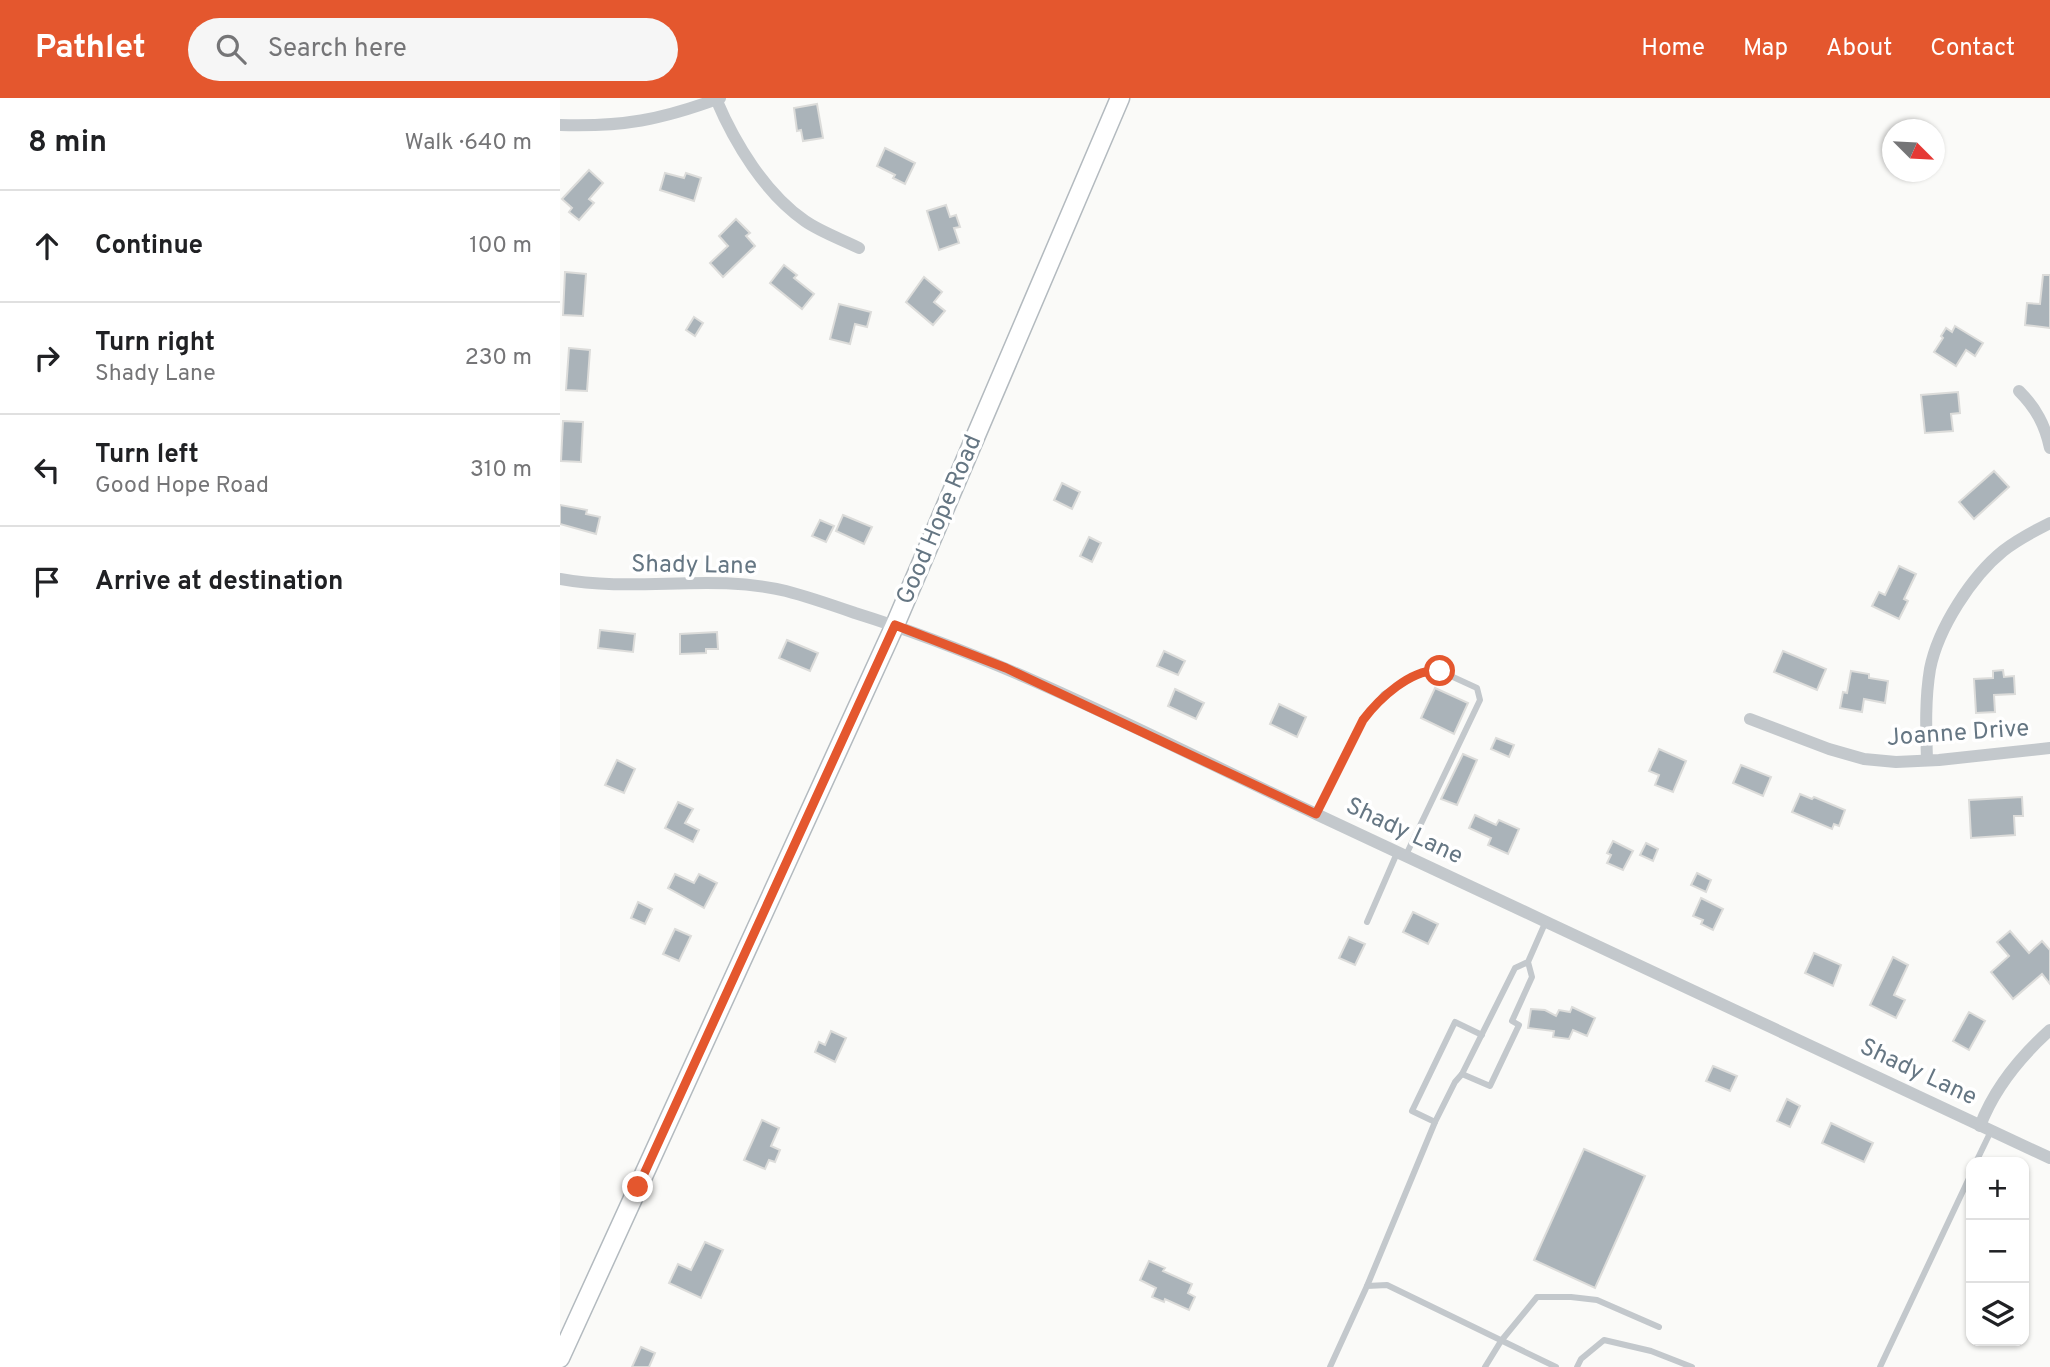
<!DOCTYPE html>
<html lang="en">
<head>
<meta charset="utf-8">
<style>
  :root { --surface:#fff; --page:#f6f6f6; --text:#202124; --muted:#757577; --line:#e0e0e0; --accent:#e4572e }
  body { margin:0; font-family:Overpass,sans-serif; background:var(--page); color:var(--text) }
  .controls { position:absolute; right:21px; bottom:21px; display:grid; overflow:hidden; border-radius:14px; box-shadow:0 2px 5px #0004 }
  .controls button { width:63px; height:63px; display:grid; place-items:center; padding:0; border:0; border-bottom:2px solid var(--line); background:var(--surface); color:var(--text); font:35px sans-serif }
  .compass { position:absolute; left:1322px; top:21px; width:63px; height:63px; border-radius:50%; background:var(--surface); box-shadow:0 2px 5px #0004; rotate:114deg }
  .stop { position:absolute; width:21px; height:21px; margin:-16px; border:5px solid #e4572e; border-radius:50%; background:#fff }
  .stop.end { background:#e4572e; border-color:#fff; box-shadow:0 2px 7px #0008 }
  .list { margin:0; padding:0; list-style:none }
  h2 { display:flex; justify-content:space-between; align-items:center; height:91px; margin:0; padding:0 28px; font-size:30px }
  h2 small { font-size:23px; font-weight:400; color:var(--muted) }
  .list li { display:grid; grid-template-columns:46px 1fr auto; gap:21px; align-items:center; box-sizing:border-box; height:112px; padding:0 28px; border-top:2px solid var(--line) }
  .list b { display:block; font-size:26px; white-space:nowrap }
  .list p { margin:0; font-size:23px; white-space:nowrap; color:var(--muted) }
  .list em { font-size:23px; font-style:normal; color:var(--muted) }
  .icon { flex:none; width:38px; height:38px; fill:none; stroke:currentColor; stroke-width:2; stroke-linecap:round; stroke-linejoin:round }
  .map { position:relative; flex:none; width:1490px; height:1269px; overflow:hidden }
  header { display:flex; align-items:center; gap:42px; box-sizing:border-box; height:98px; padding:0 35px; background:var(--accent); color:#fff }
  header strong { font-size:33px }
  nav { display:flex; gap:38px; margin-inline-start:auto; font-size:24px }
  .search { width:490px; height:63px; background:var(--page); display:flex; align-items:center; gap:18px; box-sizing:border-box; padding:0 24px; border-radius:38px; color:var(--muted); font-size:26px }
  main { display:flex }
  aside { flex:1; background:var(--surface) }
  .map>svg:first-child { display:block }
  .building { fill:#aab3b9; stroke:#dcdcda; stroke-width:2 }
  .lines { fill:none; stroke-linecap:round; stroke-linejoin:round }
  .secondary-casing { stroke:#b3babf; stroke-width:21 }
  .service { stroke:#c3c8cc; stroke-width:6 }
  .minor { stroke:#c3c8cc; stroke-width:12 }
  .secondary { stroke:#fff; stroke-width:18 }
  .route { stroke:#e4572e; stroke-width:9 }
  .labels { text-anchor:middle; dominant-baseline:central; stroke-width:7; stroke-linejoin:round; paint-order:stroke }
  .street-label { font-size:24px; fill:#657683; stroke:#fff }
</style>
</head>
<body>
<header>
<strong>Pathlet</strong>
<div class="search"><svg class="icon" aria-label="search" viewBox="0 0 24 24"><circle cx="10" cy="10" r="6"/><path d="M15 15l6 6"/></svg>Search here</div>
<nav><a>Home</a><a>Map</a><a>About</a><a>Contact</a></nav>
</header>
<main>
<aside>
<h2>8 min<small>Walk · 640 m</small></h2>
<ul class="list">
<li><svg class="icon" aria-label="ahead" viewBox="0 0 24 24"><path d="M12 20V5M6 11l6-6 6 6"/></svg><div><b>Continue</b></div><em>100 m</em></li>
<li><svg class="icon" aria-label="right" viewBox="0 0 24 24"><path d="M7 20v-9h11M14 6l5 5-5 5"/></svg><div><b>Turn right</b><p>Shady Lane</p></div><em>230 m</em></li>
<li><svg class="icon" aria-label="left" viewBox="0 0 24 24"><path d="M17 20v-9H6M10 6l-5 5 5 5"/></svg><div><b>Turn left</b><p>Good Hope Road</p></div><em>310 m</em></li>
<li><svg class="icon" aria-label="arrive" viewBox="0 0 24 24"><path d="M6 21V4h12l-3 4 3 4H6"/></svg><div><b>Arrive at destination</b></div></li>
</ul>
</aside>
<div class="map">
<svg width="1490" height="1269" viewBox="0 0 1490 1269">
  <rect width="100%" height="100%" fill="#fafaf8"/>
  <g class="building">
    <polygon points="257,6 263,40 243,43 241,32 237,33 234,10"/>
    <polygon points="325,50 355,65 345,86 333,80 335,77 317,68"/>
    <polygon points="29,72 43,85 29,101 34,105 19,122 9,114 12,110 2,101"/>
    <polygon points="105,75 124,80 126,75 141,80 134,103 100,92"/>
    <polygon points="386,107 390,119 396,117 400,129 394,130 399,145 379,152 367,113"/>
    <polygon points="176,121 190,135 186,138 195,148 163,179 150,165 168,148 159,138"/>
    <polygon points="224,167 237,177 234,180 254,196 242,211 210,185"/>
    <polygon points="5,174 26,176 23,218 3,217"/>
    <polygon points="1483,177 1490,177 1490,230 1465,227 1467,205 1480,206"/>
    <polygon points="364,179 382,194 374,204 385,213 373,227 346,204"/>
    <polygon points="279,206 311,214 307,229 295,226 290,246 270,241"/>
    <polygon points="134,219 143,225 135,238 126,232"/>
    <polygon points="1395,228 1423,245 1415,258 1406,252 1396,268 1374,254 1383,240 1381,238 1386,230 1392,234"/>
    <polygon points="9,250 30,252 27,293 6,292"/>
    <polygon points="1398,294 1400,315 1391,316 1393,333 1365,335 1361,297"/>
    <polygon points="3,323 23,324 21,364 1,363"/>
    <polygon points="1434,373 1449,389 1414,421 1399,404"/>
    <polygon points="502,385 520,394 512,411 494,402"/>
    <polygon points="0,407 27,412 26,416 40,419 36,436 0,426"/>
    <polygon points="283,417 312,429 304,446 276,433"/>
    <polygon points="260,422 274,428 266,444 252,438"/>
    <polygon points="529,439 541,445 532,464 520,458"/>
    <polygon points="1339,468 1356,476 1344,501 1348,503 1339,521 1312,508 1319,494 1325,497"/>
    <polygon points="40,532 75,536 73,554 38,550"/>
    <polygon points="157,534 158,551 146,551 146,555 120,556 120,536"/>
    <polygon points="227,542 258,555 250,573 219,560"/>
    <polygon points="604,553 625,563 618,577 597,568"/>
    <polygon points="1223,553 1266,571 1257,592 1214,574"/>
    <polygon points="1443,572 1444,579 1454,578 1455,596 1434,597 1435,614 1416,615 1414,581 1433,580 1433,573"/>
    <polygon points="1291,573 1309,576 1309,580 1328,583 1325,605 1304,601 1302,614 1280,610 1283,594 1287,595"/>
    <polygon points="875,590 908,605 894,636 861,620"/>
    <polygon points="615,591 644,605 636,621 608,608"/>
    <polygon points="719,606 746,619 737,639 710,626"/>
    <polygon points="936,640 954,647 949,659 931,651"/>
    <polygon points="1099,651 1126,663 1113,694 1095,687 1099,677 1089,673"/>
    <polygon points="903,656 917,662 897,707 881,701"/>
    <polygon points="57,662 75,671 64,695 45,687"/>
    <polygon points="1181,667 1211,679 1203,698 1173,685"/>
    <polygon points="1240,696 1252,701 1254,699 1285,712 1279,728 1274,726 1272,731 1232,714"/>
    <polygon points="1462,699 1463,718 1454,718 1455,737 1411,740 1409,702"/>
    <polygon points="118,704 133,711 125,725 139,732 133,744 105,730"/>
    <polygon points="915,717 936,727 939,722 959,731 948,756 928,747 931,740 909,730"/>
    <polygon points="1053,743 1073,753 1063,772 1047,765 1051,757 1047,755"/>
    <polygon points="1086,745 1098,751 1093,763 1080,757"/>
    <polygon points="1137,775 1151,782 1146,794 1131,787"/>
    <polygon points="115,776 134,785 139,776 157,785 144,810 108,790"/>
    <polygon points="1141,800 1163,811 1153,832 1141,826 1143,822 1133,818"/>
    <polygon points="78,804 92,811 85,826 71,820"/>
    <polygon points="853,814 878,826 868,846 843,834"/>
    <polygon points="115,831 131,838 119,863 103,856"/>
    <polygon points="1450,833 1469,855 1482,843 1490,852 1490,886 1482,876 1453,901 1431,874 1449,858 1437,844"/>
    <polygon points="789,839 805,846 795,867 779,860"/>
    <polygon points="1254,855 1281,867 1273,888 1245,875"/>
    <polygon points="1333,859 1348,867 1334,897 1345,902 1336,920 1310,907"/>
    <polygon points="1012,909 1035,920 1027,938 1013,932 1009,941 993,939 994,933 968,930 971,911 985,912 996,918 999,912 1010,914"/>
    <polygon points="1409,914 1425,923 1409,952 1393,943"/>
    <polygon points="271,933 286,940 275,964 255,954 259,944 265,947"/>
    <polygon points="1153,968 1177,978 1170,993 1146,983"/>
    <polygon points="1227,1001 1240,1008 1230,1029 1217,1023"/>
    <polygon points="202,1022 219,1030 211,1048 220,1052 215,1064 209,1062 205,1071 184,1062"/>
    <polygon points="1271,1025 1313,1045 1304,1064 1262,1045"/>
    <polygon points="1024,1051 1085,1078 1035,1190 974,1162"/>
    <polygon points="145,1144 163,1152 141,1200 109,1185 118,1166 131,1172"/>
    <polygon points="589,1163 605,1170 603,1173 632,1186 628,1195 635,1199 629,1212 605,1201 604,1204 592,1199 596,1190 580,1182"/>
    <polygon points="81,1249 95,1255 89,1269 72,1269"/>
  </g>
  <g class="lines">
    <g class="secondary-casing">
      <polyline id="secondary" points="0,1260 335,527 560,0"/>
    </g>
    <g class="service">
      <polyline points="756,716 803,622 824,596 856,578 872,572 880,573 917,590 920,602 846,757"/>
      <polyline points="807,824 837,755"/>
      <polyline points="968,864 955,870 902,976 930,988 959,927 952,923 972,879 968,864 986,823"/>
      <polyline points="902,976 895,984 875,1024 852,1013 895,924 922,937"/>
      <polyline points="1416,1064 1431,1033"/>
      <polyline points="807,1188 875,1024"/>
      <polyline points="770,1269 807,1188 827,1187 996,1269"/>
      <polyline points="925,1269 941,1243 977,1199 1011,1199 1037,1202 1099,1229"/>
      <polyline points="1017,1269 1021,1261 1044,1242 1091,1253 1132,1269"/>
      <polyline points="1320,1269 1411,1076"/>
    </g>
    <g class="minor">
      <path d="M 156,1 C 175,46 205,95 245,123 C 261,134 281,141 299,150"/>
      <path d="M 0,27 C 62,29 101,22 160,0"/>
      <path d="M 1459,293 C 1476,310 1485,327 1490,350"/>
      <path d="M 0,481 C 76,495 151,475 226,493 C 249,499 272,507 295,515 C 456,565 604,645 756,716 C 1001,830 1245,947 1490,1060"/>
      <polyline points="1190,621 1269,651 1304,661 1336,664 1379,662 1490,650"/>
      <path d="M 1367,662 C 1366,631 1365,601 1370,571 C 1378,530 1412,478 1443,453 C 1458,441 1474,433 1490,425"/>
      <path d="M 1420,1028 C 1434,991 1461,958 1490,932"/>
    </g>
    <use href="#secondary" class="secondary"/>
  </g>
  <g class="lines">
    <path class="route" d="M 78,1089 L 335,527 L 446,570 L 756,716 L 803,622 C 818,602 852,569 880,573"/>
  </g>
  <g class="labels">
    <g class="street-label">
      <text transform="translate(380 422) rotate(-67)">Good Hope Road</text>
      <text transform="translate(134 468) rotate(1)">Shady Lane</text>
      <text transform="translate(1398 636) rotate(-4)">Joanne Drive</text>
      <text transform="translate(844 734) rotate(25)">Shady Lane</text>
      <text transform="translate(1358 975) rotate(25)">Shady Lane</text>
    </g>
  </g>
</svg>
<div class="controls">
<button>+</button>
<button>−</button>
<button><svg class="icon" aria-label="layers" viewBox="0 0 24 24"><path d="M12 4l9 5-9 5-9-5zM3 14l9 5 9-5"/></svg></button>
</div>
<svg class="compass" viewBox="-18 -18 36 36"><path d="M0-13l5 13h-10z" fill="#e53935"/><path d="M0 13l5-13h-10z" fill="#757577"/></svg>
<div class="stop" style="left:880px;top:573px"></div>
<div class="stop end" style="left:78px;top:1089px"></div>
</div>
</main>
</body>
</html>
